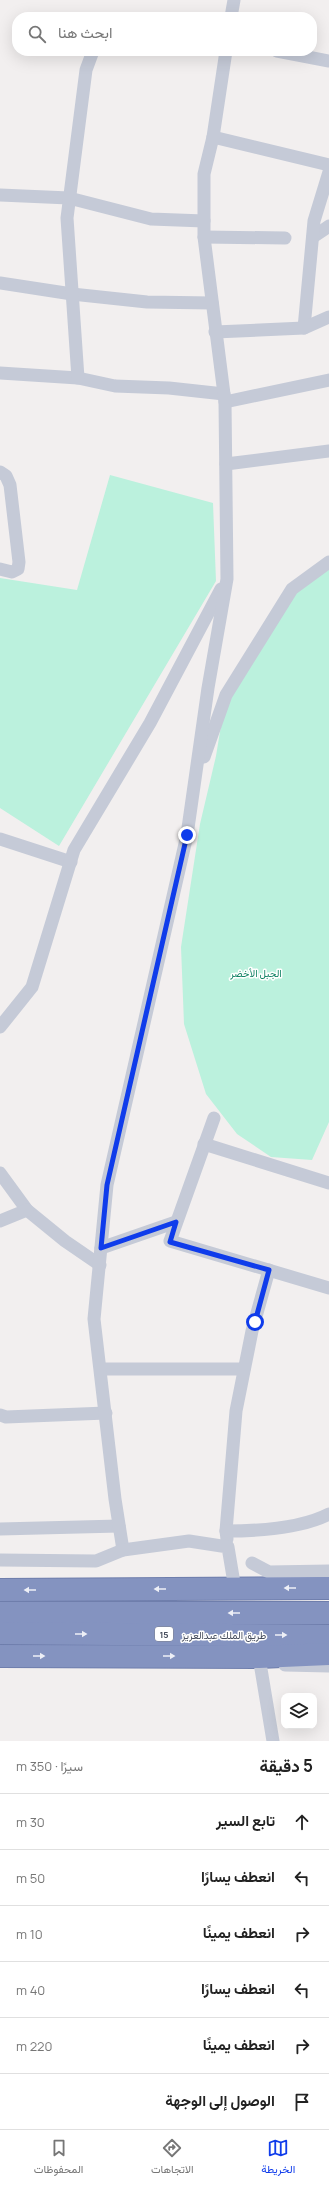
<!DOCTYPE html>
<html lang="ar">
<head>
<meta charset="utf-8">
<style>
  :root { --surface:#fff; --page:#f6f6f6; --text:#222; --muted:#767676; --line:#e0e0e0; --accent:#0f3ceb }
  body { margin:0; font-family:Manrope,Vazirmatn,sans-serif; background:var(--page); color:var(--text); direction:rtl }
  .controls { position:absolute; right:12px; bottom:12px; display:grid; overflow:hidden; border-radius:8px; box-shadow:0 4px 16px #0002 }
  .controls button { width:36px; height:36px; display:grid; place-items:center; padding:0; border:0; border-bottom:1px solid var(--line); background:var(--surface); color:var(--text); font:20px sans-serif }
  .stop { position:absolute; width:12px; height:12px; margin:-9px; border:3px solid #0f3ceb; border-radius:50%; background:#fff }
  .stop.end { background:#0f3ceb; border-color:#fff; box-shadow:0 1px 4px #0008 }
  .list { margin:0; padding:0; list-style:none }
  h2 { display:flex; justify-content:space-between; align-items:center; height:52px; margin:0; padding:0 16px; font-size:17px }
  h2 small { font-size:13px; font-weight:400; color:var(--muted) }
  .list li { display:grid; grid-template-columns:26px 1fr auto; gap:12px; align-items:center; box-sizing:border-box; height:56px; padding:0 16px; border-top:1px solid var(--line) }
  .list b { display:block; font-size:15px; white-space:nowrap }
  .list em { font-size:13px; font-style:normal; color:var(--muted) }
  .icon { flex:none; width:22px; height:22px; fill:none; stroke:currentColor; stroke-width:2; stroke-linecap:round; stroke-linejoin:round }
  .map { position:relative; flex:none; width:329px; height:1741px; overflow:hidden; direction:ltr }
  .search { position:absolute; background:var(--surface); box-shadow:0 4px 16px #0002; left:12px; right:12px; top:12px; height:44px; display:flex; align-items:center; gap:10px; box-sizing:border-box; padding:0 14px; border-radius:16px; color:var(--muted); font-size:15px }
  .sheet { height:388px; background:var(--surface) }
  nav { display:flex; justify-content:space-around; align-items:center; box-sizing:border-box; height:56px; border-top:1px solid var(--line); background:var(--surface); font-size:11px; color:var(--muted) }
  nav a { display:grid; justify-items:center; gap:2px }
  nav .on { color:var(--accent) }
  .map>svg:first-child { display:block }
  .green { fill:#bbf1dd }
  .lines { fill:none; stroke-linecap:round; stroke-linejoin:round }
  .highway-casing { stroke:#6f7eac; stroke-width:24 }
  .street { stroke:#c5cad7; stroke-width:13 }
  .highway { stroke:#8493c0; stroke-width:22 }
  .oneway { fill:#edeff6 }
  .route { stroke:#0f3ceb; stroke-width:5 }
  .labels { text-anchor:middle; dominant-baseline:central; stroke-width:3; stroke-linejoin:round; paint-order:stroke }
  .shield { fill:#fff; stroke:#7e828e; stroke-width:1 }
  .shield-label { font-size:9px; font-weight:bold; fill:#464d5d }
  .park-label { font-size:10px; fill:#128365; stroke:#fff }
  .street-label { font-size:10px; fill:#464d5d; stroke:#fff }
</style>
</head>
<body>
<div class="map">
<svg width="329" height="1741" viewBox="0 0 329 1741">
  <rect width="100%" height="100%" fill="#f2efef"/>
  <g class="green">
    <polygon points="110,475 213,503 216,581 59,846 0,808 0,578 77,590"/>
    <polygon points="329,562 329,1122 312,1160 271,1157 237,1134 206,1094 184,1024 181,947 200,824 216,756 226,695 292,589"/>
  </g>
  <g class="lines">
    <g class="highway-casing">
      <g id="highway">
        <polyline points="0,1590 329,1588"/>
        <polyline points="0,1613 329,1613"/>
        <polyline points="0,1633 329,1636"/>
        <polyline points="0,1656 259,1657 329,1654"/>
      </g>
    </g>
    <g class="street">
      <polyline points="231,17 234,0"/>
      <polyline points="277,51 329,61"/>
      <polyline points="213,137 329,165"/>
      <polyline points="0,195 69,198 151,219 204,221"/>
      <polyline points="204,237 285,238"/>
      <polyline points="313,237 329,226"/>
      <polyline points="0,283 72,294 147,302 212,303"/>
      <polyline points="304,328 314,221 329,172"/>
      <polyline points="215,332 304,328 329,317"/>
      <polyline points="0,373 78,378 115,386 169,388 224,394"/>
      <polyline points="78,378 67,218 86,70 93,51"/>
      <polyline points="225,402 329,380"/>
      <polyline points="226,464 329,451"/>
      <polyline points="0,472 6,476 10,485 19,562 18,569 12,572 0,569"/>
      <polyline points="204,757 226,695 292,589 329,562"/>
      <polyline points="0,839 71,862"/>
      <polyline points="0,1027 32,987 74,850 150,723 221,589"/>
      <polyline points="214,1118 170,1241 329,1288"/>
      <polyline points="204,1144 329,1183"/>
      <polyline points="0,1173 27,1210 65,1241 100,1265"/>
      <polyline points="0,1221 27,1210"/>
      <polyline points="101,1248 176,1222"/>
      <polyline points="101,1369 244,1369"/>
      <polyline points="0,1415 6,1417 106,1413"/>
      <polyline points="0,1529 119,1526"/>
      <polyline points="226,1531 236,1411 252,1331 269,1270"/>
      <path d="M 227,1539 L 226,1531 C 257,1531 302,1528 329,1514"/>
      <polyline points="123,1550 115,1499 94,1319 107,1185 187,835 208,688 227,579 225,402 204,237 204,174 213,137 226,51"/>
      <polyline points="0,1560 96,1561 123,1550 189,1541 228,1547 235,1589"/>
      <polyline points="252,1563 269,1572 329,1571"/>
      <polyline points="266,1659 259,1657 273,1741"/>
      <polyline points="285,1665 329,1666"/>
    </g>
    <use href="#highway" class="highway"/>
  </g>
  <defs><path id="oneway-solid" d="M-6-.8H1V-3.2L6.5 0L1 3.2V.8H-6Z"/></defs>
  <g class="oneway">
    <use href="#oneway-solid" transform="translate(290 1588) rotate(180)"/>
    <use href="#oneway-solid" transform="translate(160 1589) rotate(180)"/>
    <use href="#oneway-solid" transform="translate(30 1590) rotate(180)"/>
    <use href="#oneway-solid" transform="translate(234 1613) rotate(-180)"/>
    <use href="#oneway-solid" transform="translate(81 1634)"/>
    <use href="#oneway-solid" transform="translate(281 1635)"/>
    <use href="#oneway-solid" transform="translate(39 1656)"/>
    <use href="#oneway-solid" transform="translate(169 1656)"/>
  </g>
  <g class="lines">
    <polyline class="route" points="187,835 107,1185 101,1248 176,1222 170,1242 269,1270 255,1322"/>
  </g>
  <g class="labels">
    <rect class="shield" x="155" y="1627" width="18" height="14" rx="3"/>
    <g class="shield-label">
      <text x="164" y="1634">15</text>
    </g>
    <g class="park-label">
      <text x="256" y="973">الجبل الأخضر</text>
    </g>
    <g class="street-label">
      <text x="224" y="1635">طريق الملك عبدالعزيز</text>
    </g>
  </g>
</svg>
<div class="controls">
<button><svg class="icon" aria-label="layers" viewBox="0 0 24 24"><path d="M12 4l9 5-9 5-9-5zM3 14l9 5 9-5"/></svg></button>
</div>
<div class="stop" style="left:255px;top:1322px"></div>
<div class="stop end" style="left:187px;top:835px"></div>
<div class="search"><svg class="icon" aria-label="search" viewBox="0 0 24 24"><circle cx="10" cy="10" r="6"/><path d="M15 15l6 6"/></svg>ابحث هنا</div>
</div>
<section class="sheet">
<h2>5 دقيقة<small>سيرًا · 350 m</small></h2>
<ul class="list">
<li><svg class="icon" aria-label="ahead" viewBox="0 0 24 24"><path d="M12 20V5M6 11l6-6 6 6"/></svg><div><b>تابع السير</b></div><em>30 m</em></li>
<li><svg class="icon" aria-label="left" viewBox="0 0 24 24"><path d="M17 20v-9H6M10 6l-5 5 5 5"/></svg><div><b>انعطف يسارًا</b></div><em>50 m</em></li>
<li><svg class="icon" aria-label="right" viewBox="0 0 24 24"><path d="M7 20v-9h11M14 6l5 5-5 5"/></svg><div><b>انعطف يمينًا</b></div><em>10 m</em></li>
<li><svg class="icon" aria-label="left" viewBox="0 0 24 24"><path d="M17 20v-9H6M10 6l-5 5 5 5"/></svg><div><b>انعطف يسارًا</b></div><em>40 m</em></li>
<li><svg class="icon" aria-label="right" viewBox="0 0 24 24"><path d="M7 20v-9h11M14 6l5 5-5 5"/></svg><div><b>انعطف يمينًا</b></div><em>220 m</em></li>
<li><svg class="icon" aria-label="arrive" viewBox="0 0 24 24"><path d="M6 21V4h12l-3 4 3 4H6"/></svg><div><b>الوصول إلى الوجهة</b></div></li>
</ul>
</section>
<nav>
<a class="on"><svg class="icon" aria-label="map" viewBox="0 0 24 24"><path d="M3 6l6-2 6 2 6-2v14l-6 2-6-2-6 2zM9 4v14M15 6v14"/></svg>الخريطة</a>
<a><svg class="icon" aria-label="directions" viewBox="0 0 24 24"><path d="M12 3l9 9-9 9-9-9zM9 14v-3h6M13 9l2 2-2 2"/></svg>الاتجاهات</a>
<a><svg class="icon" aria-label="saved" viewBox="0 0 24 24"><path d="M7 4h10v16l-5-4-5 4z"/></svg>المحفوظات</a>
</nav>
</body>
</html>
